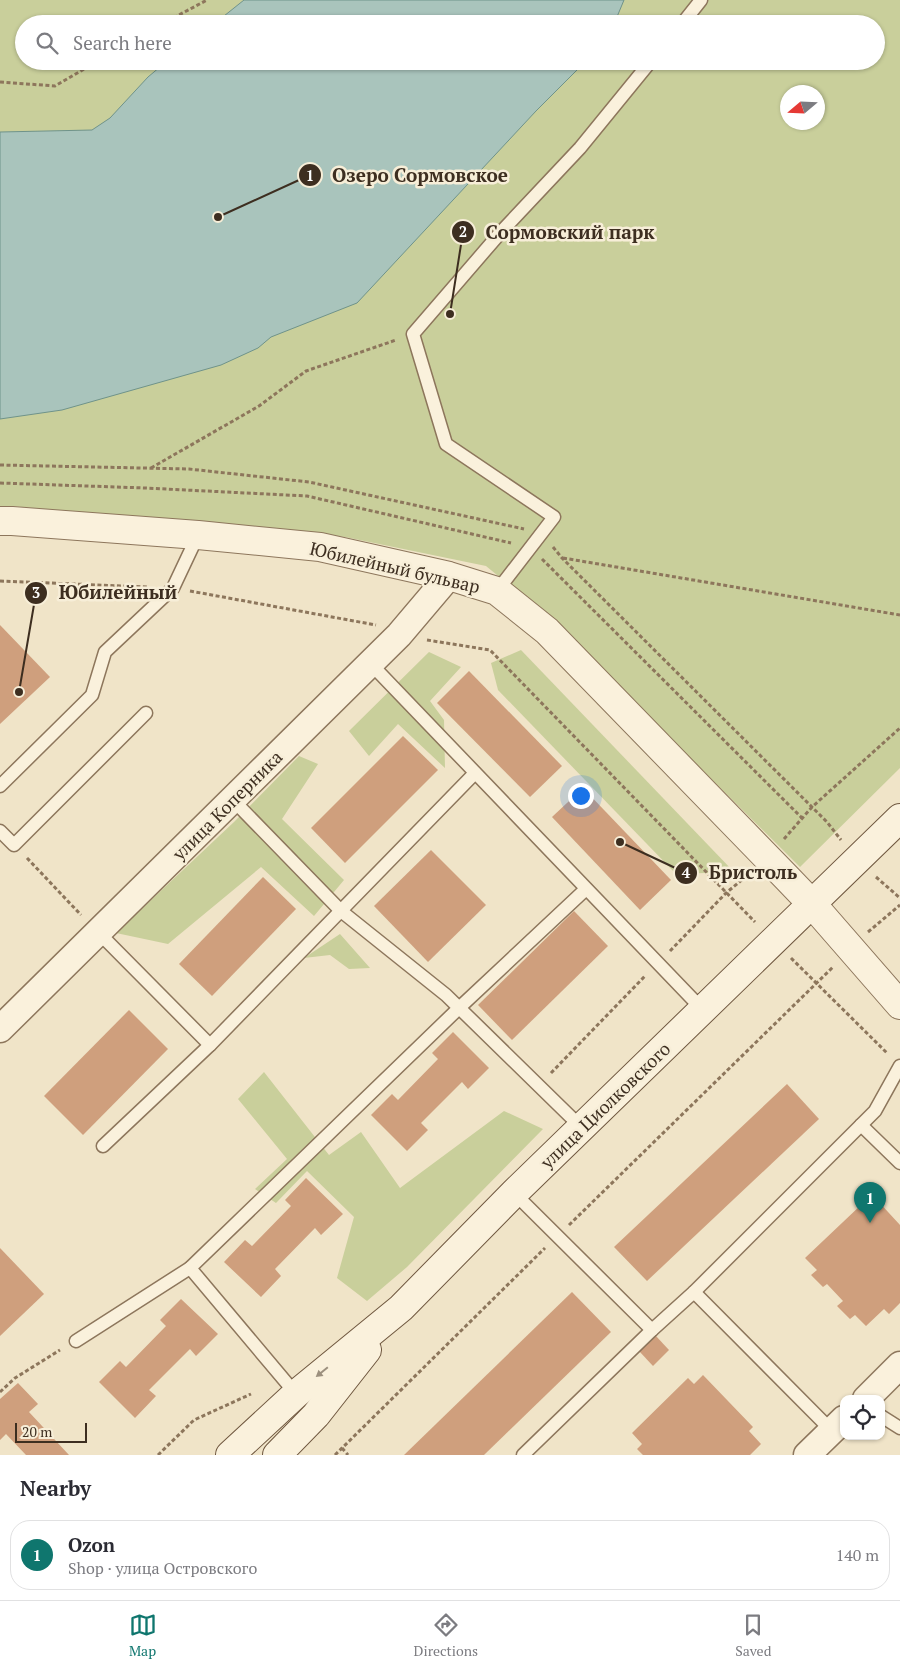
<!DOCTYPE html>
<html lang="en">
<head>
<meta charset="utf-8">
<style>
  :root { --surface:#fff; --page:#f7f7f7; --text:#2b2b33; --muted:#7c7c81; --line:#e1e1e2; --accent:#0f766e }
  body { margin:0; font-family:"PT Serif",serif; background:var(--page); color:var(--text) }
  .controls { position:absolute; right:15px; bottom:15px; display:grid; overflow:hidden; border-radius:10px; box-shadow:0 1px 4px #0004 }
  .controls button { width:45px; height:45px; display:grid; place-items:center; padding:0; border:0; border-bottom:1px solid var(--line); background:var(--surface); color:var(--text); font:25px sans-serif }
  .compass { position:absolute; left:780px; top:85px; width:45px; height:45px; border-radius:50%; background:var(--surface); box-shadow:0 1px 4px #0004; rotate:251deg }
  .scale { position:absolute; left:15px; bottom:12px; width:72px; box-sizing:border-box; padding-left:5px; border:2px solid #3d2e20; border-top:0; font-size:14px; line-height:18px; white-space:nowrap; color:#3d2e20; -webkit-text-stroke:4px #f7eed8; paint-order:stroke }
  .you { position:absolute; left:580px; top:795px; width:18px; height:18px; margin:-12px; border:4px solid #fff; border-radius:50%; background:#1a73e8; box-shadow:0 0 0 8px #1a73e833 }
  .badge { display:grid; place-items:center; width:32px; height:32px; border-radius:50%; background:var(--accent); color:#fff; font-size:16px; font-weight:700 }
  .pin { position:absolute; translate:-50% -41px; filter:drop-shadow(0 1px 2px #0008) }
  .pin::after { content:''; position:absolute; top:26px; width:18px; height:15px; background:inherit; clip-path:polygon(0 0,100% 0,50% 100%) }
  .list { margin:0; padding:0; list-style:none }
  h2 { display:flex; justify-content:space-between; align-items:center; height:65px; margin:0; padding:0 20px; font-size:21px }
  h2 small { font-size:16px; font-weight:400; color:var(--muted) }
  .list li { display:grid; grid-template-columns:32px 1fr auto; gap:15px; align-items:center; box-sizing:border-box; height:70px; margin:0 10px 10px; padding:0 10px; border:1px solid var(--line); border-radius:20px }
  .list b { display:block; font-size:19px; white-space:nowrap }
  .list p { margin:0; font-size:16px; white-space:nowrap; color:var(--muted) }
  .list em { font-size:16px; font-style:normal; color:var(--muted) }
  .icon { flex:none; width:28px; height:28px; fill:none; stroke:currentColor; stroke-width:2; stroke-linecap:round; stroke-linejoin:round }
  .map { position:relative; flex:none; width:900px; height:1455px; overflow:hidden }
  .search { position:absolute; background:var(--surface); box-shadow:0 1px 4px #0004; left:15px; right:15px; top:15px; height:55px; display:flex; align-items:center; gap:12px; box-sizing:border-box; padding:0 18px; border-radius:28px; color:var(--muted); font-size:19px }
  .sheet { height:145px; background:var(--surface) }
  nav { display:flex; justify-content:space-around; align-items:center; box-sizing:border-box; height:70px; border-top:1px solid var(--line); background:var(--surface); font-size:14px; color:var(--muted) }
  nav a { display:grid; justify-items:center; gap:2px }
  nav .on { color:var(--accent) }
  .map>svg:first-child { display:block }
  .green { fill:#c9cf9b; fill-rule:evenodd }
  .water { fill:#a9c4bc; stroke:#6f938a }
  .building { fill:#cf9f7d }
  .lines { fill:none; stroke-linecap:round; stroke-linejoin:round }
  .service-casing { stroke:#8d765c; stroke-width:15 }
  .minor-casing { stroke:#8d765c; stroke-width:29 }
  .tertiary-casing { stroke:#8d765c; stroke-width:30 }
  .secondary-casing { stroke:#6f573f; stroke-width:30 }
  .path { stroke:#8d765c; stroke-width:3; stroke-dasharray:4 2.5; stroke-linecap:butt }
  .service { stroke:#faf1dc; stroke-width:12 }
  .minor { stroke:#faf1dc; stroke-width:26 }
  .tertiary { stroke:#faf1dc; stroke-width:28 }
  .secondary { stroke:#faf1dc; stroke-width:28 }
  .oneway { fill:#9c907e }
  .labels { text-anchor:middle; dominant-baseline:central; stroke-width:5; stroke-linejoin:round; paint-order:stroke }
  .street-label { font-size:18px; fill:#3d2e20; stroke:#f7eed8 }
  .leader { fill:none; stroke:#3d2e20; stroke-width:2 }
  .callout-dot { fill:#3d2e20; stroke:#f7eed8; stroke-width:2 }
  .mark-label { font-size:15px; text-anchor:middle; font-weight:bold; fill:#fff }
  .callout-label { font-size:19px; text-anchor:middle; font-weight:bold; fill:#3d2e20; stroke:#f7eed8; stroke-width:5; stroke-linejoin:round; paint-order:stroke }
</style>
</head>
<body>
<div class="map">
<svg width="900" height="1455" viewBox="0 0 900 1455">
  <rect width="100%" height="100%" fill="#f0e4c8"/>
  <g class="green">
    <path d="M 0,0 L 900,0 L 900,768 L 800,867 L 547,616 L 486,566 L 345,537 L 11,506 L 0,506 ZM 24,24 L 876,24 L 876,61 L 24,61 ZM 788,92 L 818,92 L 818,122 L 788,122 Z"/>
    <polygon points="521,650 734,872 676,874 498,690 491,663"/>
    <polygon points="429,652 461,667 430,701 444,720 445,768 398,724 369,756 349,731"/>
    <polygon points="299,756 318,764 282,819 344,880 314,916 261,867 168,944 116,933 234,822"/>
    <polygon points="340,934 370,968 349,969 330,955 304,958"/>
    <polygon points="264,1072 329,1155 361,1132 400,1188 504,1111 543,1129 407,1267 367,1301 337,1278 354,1217 307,1171 276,1203 255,1189 287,1159 238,1099"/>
  </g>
  <g class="water">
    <polygon points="244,0 624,0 614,24 214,24"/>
    <polygon points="167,61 586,61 536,111 357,303 271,337 258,348 221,365 62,410 0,419 0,132 92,130 110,118 148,77"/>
  </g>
  <g class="building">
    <polygon points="0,625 50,677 0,724"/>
    <polygon points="469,671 562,766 530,797 437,703"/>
    <polygon points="403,736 438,770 345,863 311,828"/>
    <polygon points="583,788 671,880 640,910 552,817"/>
    <polygon points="431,850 486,905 428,962 374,906"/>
    <polygon points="263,877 296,909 212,996 179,964"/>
    <polygon points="574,911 608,946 512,1040 478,1005"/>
    <polygon points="129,1010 168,1049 83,1135 44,1096"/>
    <polygon points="453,1032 489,1068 468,1089 462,1082 421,1123 428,1130 407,1151 371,1115 392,1094 398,1100 438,1059 432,1053"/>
    <polygon points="787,1084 819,1119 647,1281 614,1247"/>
    <polygon points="306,1178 343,1214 321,1235 315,1228 275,1269 281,1276 261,1297 224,1262 245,1240 252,1246 291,1206 285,1200"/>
    <polygon points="877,1200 900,1225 900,1303 889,1314 884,1309 866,1326 855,1315 850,1319 837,1306 843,1301 827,1284 823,1287 811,1275 817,1270 805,1258 862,1204 868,1209"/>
    <polygon points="0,1248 44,1294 0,1336"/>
    <polygon points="572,1292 611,1332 484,1455 404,1455"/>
    <polygon points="181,1299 218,1334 196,1356 190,1349 149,1390 156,1396 135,1418 99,1382 120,1361 126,1367 166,1326 160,1320"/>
    <polygon points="655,1335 669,1350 653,1366 639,1351"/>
    <polygon points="703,1375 753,1427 749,1431 761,1444 750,1455 643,1455 637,1449 642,1444 632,1433 688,1378 694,1384"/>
    <polygon points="18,1383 38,1404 29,1412 69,1455 26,1455 6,1434 0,1440 0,1399"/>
  </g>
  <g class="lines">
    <g class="service-casing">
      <g id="service">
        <polyline points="682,24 701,0"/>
        <polyline points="497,591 554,517 446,444 413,334 501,232 580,148 651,61"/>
        <polyline points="370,663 703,1010"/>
        <polyline points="0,786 92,695 105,652 173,588 198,535"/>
        <polyline points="232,799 341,911 446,995 582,1128"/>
        <polyline points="0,831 14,845 146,713"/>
        <polyline points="98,932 210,1045"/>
        <polyline points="861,1125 900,1163"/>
        <polyline points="103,1146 210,1045 475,773"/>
        <polyline points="514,1193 652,1330"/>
        <polyline points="190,1268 296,1394"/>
        <polyline points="694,1292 831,1430"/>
        <polyline points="76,1341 190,1268 459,1008 586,889"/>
        <polyline points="881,1416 900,1428"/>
        <polyline points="523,1455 652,1330 694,1292 875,1111 900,1066"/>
      </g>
    </g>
    <g class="minor-casing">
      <g id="minor">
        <polyline points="0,1029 399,635 449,576"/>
        <polyline points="866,1399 900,1365"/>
        <polyline points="807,1455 844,1419"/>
      </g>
    </g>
    <g class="tertiary-casing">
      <polyline id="tertiary" points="0,521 12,521 198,535 320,547 449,576 497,591 547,631 788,879 812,904 900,1005"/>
    </g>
    <g class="secondary-casing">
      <g id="secondary">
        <polyline points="230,1455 296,1394 401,1308 514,1193 900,818"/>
        <polyline points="277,1455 316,1415 367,1350"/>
      </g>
    </g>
    <g class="path">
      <polyline points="162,24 207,0"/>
      <polyline points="0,82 55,86 98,61"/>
      <polyline points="0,465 189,469 309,482 524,529"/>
      <polyline points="151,468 259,406 306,371 396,340"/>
      <polyline points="0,483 145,488 307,496 511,543"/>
      <polyline points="553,547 562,558 827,822 841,840"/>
      <polyline points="563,558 900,615"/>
      <polyline points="542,559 802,818"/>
      <polyline points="0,581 147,587"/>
      <polyline points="190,591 376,625"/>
      <polyline points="427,640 490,650 755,922"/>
      <polyline points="784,839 812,807 900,728"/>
      <polyline points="27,858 81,915"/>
      <polyline points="876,877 900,898"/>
      <polyline points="868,932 900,905"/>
      <polyline points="670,951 726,893 749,874"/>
      <polyline points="791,958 888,1054"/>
      <polyline points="551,1073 646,975"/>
      <polyline points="569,1225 833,967"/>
      <polyline points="0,1392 15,1378 60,1350"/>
      <polyline points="342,1448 348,1455"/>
      <polyline points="158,1455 194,1420 251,1394"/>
      <polyline points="335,1455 545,1248"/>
    </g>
    <use href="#service" class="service"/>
    <use href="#minor" class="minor"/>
    <use href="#tertiary" class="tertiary"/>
    <use href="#secondary" class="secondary"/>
  </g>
  <defs><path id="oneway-solid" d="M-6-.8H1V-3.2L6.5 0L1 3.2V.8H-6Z" transform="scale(1.25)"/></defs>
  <use class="oneway" href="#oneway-solid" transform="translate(322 1372) rotate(141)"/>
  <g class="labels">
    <g class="street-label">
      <text transform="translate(395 567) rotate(13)">Юбилейный бульвар</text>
      <text transform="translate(227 805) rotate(-45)">улица Коперника</text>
      <text transform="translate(605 1105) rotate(-44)">улица Циолковского</text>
    </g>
  </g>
  <path class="leader" d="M218 217L310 175M450 314L463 232M19 692L36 593M620 842L686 873"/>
  <g class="callout-dot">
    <circle cx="218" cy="217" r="5"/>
    <circle cx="450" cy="314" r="5"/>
    <circle cx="19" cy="692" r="5"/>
    <circle cx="620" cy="842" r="5"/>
    <circle cx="310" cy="175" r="12"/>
    <circle cx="463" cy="232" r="12"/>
    <circle cx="36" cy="593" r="12"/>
    <circle cx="686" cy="873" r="12"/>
  </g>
  <g class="mark-label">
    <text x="310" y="181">1</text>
    <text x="463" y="237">2</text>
    <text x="36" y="598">3</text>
    <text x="686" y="878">4</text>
  </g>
  <g class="callout-label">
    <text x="420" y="182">Озеро Сормовское</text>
    <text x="570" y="239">Сормовский парк</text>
    <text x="118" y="599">Юбилейный</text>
    <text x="753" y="879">Бристоль</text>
  </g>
</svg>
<div class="controls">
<button><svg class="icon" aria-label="locate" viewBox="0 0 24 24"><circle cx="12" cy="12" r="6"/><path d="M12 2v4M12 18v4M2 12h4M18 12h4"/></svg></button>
</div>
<svg class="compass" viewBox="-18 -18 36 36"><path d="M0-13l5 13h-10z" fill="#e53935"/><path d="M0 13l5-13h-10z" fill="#7c7c81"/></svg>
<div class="scale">20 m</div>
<div class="you"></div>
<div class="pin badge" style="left:870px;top:1223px">1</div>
<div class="search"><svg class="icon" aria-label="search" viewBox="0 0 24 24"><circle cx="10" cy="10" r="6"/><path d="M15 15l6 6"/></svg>Search here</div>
</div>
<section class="sheet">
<h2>Nearby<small></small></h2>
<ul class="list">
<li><span class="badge">1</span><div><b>Ozon</b><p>Shop · улица Островского</p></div><em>140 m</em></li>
</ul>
</section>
<nav>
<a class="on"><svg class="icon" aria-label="map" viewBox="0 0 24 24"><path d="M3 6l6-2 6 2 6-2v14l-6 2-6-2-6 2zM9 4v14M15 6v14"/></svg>Map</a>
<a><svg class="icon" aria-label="directions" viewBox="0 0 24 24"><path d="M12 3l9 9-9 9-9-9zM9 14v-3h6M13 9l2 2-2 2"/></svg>Directions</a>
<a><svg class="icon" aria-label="saved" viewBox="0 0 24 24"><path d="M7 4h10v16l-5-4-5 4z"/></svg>Saved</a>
</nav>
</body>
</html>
